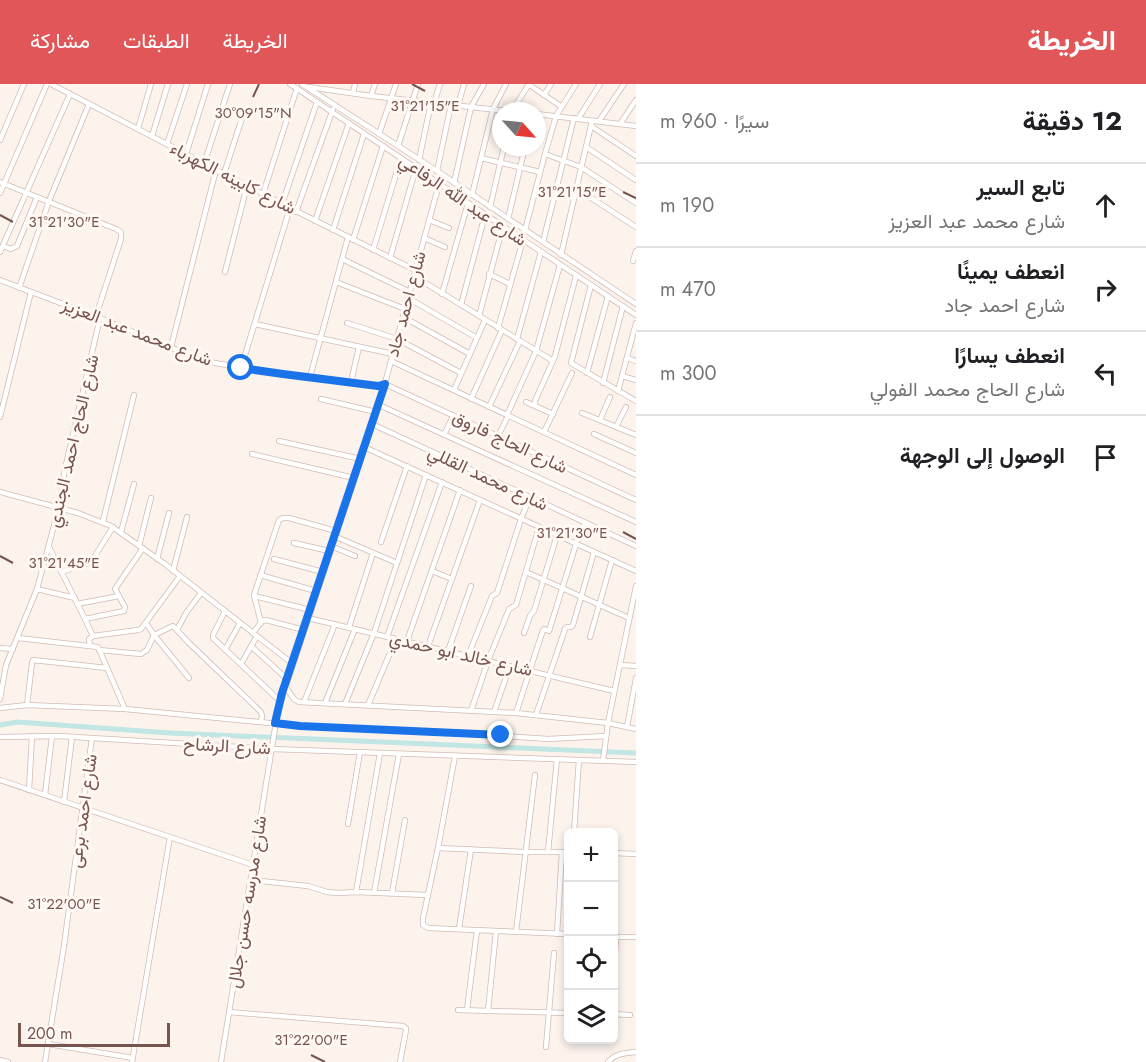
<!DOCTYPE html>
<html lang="ar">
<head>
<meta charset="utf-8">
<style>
  :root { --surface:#fff; --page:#f2f2f2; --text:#202124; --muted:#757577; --line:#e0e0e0; --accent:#e15759 }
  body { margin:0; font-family:Jost,Vazirmatn,sans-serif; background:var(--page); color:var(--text); direction:rtl }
  .controls { position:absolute; right:18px; bottom:18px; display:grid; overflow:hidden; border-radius:9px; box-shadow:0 3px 9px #0003 }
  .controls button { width:54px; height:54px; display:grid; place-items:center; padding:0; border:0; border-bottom:2px solid var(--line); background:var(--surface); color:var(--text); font:30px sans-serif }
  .compass { position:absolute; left:492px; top:18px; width:54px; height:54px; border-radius:50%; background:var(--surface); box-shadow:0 3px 9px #0003; rotate:117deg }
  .scale { position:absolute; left:18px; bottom:15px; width:152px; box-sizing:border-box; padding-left:6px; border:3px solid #78544f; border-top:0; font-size:16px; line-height:21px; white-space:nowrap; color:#78544f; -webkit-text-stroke:4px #fff8f3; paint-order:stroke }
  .stop { position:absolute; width:18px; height:18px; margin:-14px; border:4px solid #1a73e8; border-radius:50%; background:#fff }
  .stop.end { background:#1a73e8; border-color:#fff; box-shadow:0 2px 6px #0008 }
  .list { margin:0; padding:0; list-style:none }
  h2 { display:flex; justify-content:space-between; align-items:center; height:78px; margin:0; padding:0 24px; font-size:26px }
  h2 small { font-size:20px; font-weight:400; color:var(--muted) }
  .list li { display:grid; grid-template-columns:39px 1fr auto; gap:18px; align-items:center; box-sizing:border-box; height:84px; padding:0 24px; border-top:2px solid var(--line) }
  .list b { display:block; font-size:22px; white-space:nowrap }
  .list p { margin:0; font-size:20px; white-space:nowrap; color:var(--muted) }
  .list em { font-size:20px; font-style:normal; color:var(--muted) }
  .icon { flex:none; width:33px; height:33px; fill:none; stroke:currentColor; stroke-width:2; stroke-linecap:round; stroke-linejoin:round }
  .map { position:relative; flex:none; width:636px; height:978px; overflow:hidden; direction:ltr }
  header { display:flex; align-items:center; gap:36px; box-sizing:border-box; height:84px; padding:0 30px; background:var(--accent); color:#fff }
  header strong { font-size:28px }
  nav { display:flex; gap:33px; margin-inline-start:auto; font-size:21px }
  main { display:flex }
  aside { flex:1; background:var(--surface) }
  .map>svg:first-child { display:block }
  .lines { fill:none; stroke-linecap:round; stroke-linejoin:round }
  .canal { stroke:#c1e6e3; stroke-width:5 }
  .street-casing { stroke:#d2bbb4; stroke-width:6 }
  .street { stroke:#fff; stroke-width:4.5 }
  .route { stroke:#1a73e8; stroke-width:8 }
  .ticks { fill:none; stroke:#78544f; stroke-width:2 }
  .labels { text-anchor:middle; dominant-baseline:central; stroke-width:6; stroke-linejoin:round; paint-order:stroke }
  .street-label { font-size:18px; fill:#78544f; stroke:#fff8f3 }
  .ticks-label { font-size:15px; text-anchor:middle; fill:#78544f; stroke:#fff8f3; stroke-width:6; stroke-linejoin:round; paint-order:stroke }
</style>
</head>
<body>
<header>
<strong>الخريطة</strong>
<nav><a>الخريطة</a><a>الطبقات</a><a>مشاركة</a></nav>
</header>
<main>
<aside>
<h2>12 دقيقة<small>سيرًا · 960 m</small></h2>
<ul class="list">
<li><svg class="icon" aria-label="ahead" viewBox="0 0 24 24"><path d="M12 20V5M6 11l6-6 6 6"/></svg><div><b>تابع السير</b><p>شارع محمد عبد العزيز</p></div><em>190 m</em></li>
<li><svg class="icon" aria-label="right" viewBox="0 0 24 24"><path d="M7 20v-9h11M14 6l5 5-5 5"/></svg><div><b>انعطف يمينًا</b><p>شارع احمد جاد</p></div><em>470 m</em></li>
<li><svg class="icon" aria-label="left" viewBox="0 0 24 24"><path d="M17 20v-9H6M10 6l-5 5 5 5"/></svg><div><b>انعطف يسارًا</b><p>شارع الحاج محمد الفولي</p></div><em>300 m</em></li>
<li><svg class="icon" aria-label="arrive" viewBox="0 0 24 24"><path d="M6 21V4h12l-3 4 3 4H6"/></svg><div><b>الوصول إلى الوجهة</b></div></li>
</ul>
</aside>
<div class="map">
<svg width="636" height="978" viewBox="0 0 636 978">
  <rect width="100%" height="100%" fill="#fcf3ed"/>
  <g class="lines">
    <polyline class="canal" points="0,641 17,638 170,649 636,669"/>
    <g class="street-casing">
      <g id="street">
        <polyline points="51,0 290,124 415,186"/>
        <polyline points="290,0 636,231"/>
        <polyline points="302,0 437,87 636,220"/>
        <polyline points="528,0 562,23"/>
        <polyline points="309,3 371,12 507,27"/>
        <polyline points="353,9 355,0"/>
        <polyline points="544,11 551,0"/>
        <polyline points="371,12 375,0"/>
        <polyline points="434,19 440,0"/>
        <polyline points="458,22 464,0"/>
        <polyline points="512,27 529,0"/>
        <polyline points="537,30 636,42"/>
        <polyline points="578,35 600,0"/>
        <polyline points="599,37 624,0"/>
        <polyline points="620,40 636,16"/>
        <polyline points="591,42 636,72"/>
        <polyline points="138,45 151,0"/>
        <polyline points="379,50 396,0"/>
        <polyline points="152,52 168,0"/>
        <polyline points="0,56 24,0"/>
        <polyline points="167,60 187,0"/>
        <polyline points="398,62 418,0"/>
        <polyline points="586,63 636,96"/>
        <polyline points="186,70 208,0"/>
        <polyline points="545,70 581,83 636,119"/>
        <polyline points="481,74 540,88"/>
        <polyline points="419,76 431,19"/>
        <polyline points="204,80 230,0"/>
        <polyline points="437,87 451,21"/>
        <polyline points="224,90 243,31"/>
        <polyline points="0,98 116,145 121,148 121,155 96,232"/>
        <polyline points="454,99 471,23 484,0"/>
        <polyline points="576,104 636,143"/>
        <polyline points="0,109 47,0"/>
        <polyline points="263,110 297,4"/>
        <polyline points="472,111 493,25 506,0"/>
        <polyline points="282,120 317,18"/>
        <polyline points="490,123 504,63"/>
        <polyline points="296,128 333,25"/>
        <polyline points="508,135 525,63"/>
        <polyline points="429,136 449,144"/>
        <polyline points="315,137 349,39"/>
        <polyline points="333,146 364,50"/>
        <polyline points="525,146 545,70 556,32 576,0"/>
        <polyline points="424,154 445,163"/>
        <polyline points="353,156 383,62"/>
        <polyline points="543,158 574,34"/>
        <polyline points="3,162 11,165 17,162 37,113"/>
        <polyline points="373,166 401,74"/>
        <polyline points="0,168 70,10"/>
        <polyline points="561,171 592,37"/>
        <polyline points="390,174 416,84"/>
        <polyline points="342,175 410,208"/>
        <polyline points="633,177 636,167"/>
        <polyline points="225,188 247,102"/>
        <polyline points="489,190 510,200"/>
        <polyline points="414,192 553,277"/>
        <polyline points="0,196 100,234 189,271 215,279 283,290 378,302 385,300 636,416"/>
        <polyline points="336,198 405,225"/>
        <polyline points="591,201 571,279 636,317"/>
        <polyline points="19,204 49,117 89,20"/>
        <polyline points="442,210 468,119"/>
        <polyline points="408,214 477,254"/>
        <polyline points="461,221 485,131"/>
        <polyline points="479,232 503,142"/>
        <polyline points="403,233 470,270"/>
        <polyline points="347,239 397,255 461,289"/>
        <polyline points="255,240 393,270"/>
        <polyline points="498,244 523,156"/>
        <polyline points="517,255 541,168"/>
        <polyline points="171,263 216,86"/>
        <polyline points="627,274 636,277"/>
        <polyline points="391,277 636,391"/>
        <polyline points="241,284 290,124"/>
        <polyline points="587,289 608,212"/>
        <polyline points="622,292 636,296"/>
        <polyline points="310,293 348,153"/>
        <polyline points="351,298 359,263"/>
        <polyline points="603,299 623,222"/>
        <polyline points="454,306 485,236"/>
        <polyline points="618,307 636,239"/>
        <polyline points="321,315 376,328"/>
        <polyline points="471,315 502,246"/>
        <polyline points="526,318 553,330"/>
        <polyline points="379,321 636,438"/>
        <polyline points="535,321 535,317 555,272 576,192"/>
        <polyline points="489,323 520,257"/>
        <polyline points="582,329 636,351"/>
        <polyline points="507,331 536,267 560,181"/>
        <polyline points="0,333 31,208"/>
        <polyline points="600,336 610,313"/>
        <polyline points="372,340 636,462"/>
        <polyline points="616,343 626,323"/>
        <polyline points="544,348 572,289"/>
        <polyline points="594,350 636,369"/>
        <polyline points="444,351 453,332"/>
        <polyline points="498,352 508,332"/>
        <polyline points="279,357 361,375"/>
        <polyline points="364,363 636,487"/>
        <polyline points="252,370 354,394"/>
        <polyline points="0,408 78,429 111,442 165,480 293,580"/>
        <polyline points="103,437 134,311"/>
        <polyline points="121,448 134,400"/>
        <polyline points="334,452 397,479"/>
        <polyline points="381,458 407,382"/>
        <polyline points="294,459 329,467"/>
        <polyline points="139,462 151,414"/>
        <polyline points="331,462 355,472"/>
        <polyline points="49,463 85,535 124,527 125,523 115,505 143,464"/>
        <polyline points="157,475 169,429"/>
        <polyline points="274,475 323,488"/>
        <polyline points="173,487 187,433"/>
        <polyline points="432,487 452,495"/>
        <polyline points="61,488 91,478 113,443"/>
        <polyline points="526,488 629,534"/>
        <polyline points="260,491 316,507"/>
        <polyline points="37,505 75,514"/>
        <polyline points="254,512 310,526"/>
        <polyline points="77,520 119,512"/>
        <polyline points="225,527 213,551 213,554 280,617"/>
        <polyline points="308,534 614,607"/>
        <polyline points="85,535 93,552"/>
        <polyline points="146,539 154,551 189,594"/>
        <polyline points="261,539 254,511 279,436 283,434 289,434 336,447"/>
        <polyline points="349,543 373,469"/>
        <polyline points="177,546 186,529 201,509"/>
        <polyline points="253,549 262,537 266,536 304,546"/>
        <polyline points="524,549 530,532 534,527 557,451"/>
        <polyline points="387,553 442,398"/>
        <polyline points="590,553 612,476"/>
        <polyline points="18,554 98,563 125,625"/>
        <polyline points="407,557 460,406"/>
        <polyline points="90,562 89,555 93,552 138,546 141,545 180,492"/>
        <polyline points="251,562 287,595"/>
        <polyline points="428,562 480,416"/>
        <polyline points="0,564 13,565"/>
        <polyline points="99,566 141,570 147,566 154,551 173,542 189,559 261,628 262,632 261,638"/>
        <polyline points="225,566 240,539"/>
        <polyline points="448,567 471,502"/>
        <polyline points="468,572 492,512 497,509 521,435 530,413"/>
        <polyline points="241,580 257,552"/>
        <polyline points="620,581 636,582"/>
        <polyline points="285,602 294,615 299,618 516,629 608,639 636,645"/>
        <polyline points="0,615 6,581 37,505 59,423 65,385 100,234"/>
        <polyline points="304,618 335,540"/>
        <polyline points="325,619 355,545"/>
        <polyline points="345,620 374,549 426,391"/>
        <polyline points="27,621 32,579 33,576 107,584"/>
        <polyline points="368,621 396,555"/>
        <polyline points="0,624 27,621 125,625 300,642 457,649 548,655 606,652"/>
        <polyline points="471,627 488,577 509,525 516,521 539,443"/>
        <polyline points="494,628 510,582"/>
        <polyline points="516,629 543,546 544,545 549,547 576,460 585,439"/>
        <polyline points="536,631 565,545 567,543 571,543 573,541 594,468"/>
        <polyline points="627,643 636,594"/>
        <polyline points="0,653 59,652 272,665 636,678"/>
        <polyline points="455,672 438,764 423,834 423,841 428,844 568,850"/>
        <polyline points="603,677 608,639 636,502"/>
        <polyline points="0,696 253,781"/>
        <polyline points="29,706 32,652"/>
        <polyline points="45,711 52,652"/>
        <polyline points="64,718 72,653"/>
        <polyline points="348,740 360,668"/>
        <polyline points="574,748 579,676"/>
        <polyline points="438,764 525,768 568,768"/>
        <polyline points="548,768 557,675"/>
        <polyline points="614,769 636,770"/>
        <polyline points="251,796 308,802 327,808 339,809 356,808 427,811"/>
        <polyline points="356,808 380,669"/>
        <polyline points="374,809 399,670"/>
        <polyline points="392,809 405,736"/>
        <polyline points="459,845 471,765"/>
        <polyline points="516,848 535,691"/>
        <polyline points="557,850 562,768"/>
        <polyline points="615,853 636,853"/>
        <polyline points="614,887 616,853"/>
        <polyline points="458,926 568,929"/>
        <polyline points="467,926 477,846"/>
        <polyline points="488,927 496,847"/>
        <polyline points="229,928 403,942 406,944 406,946 400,978"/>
        <polyline points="614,930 630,931"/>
        <polyline points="48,960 133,974"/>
        <polyline points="546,963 554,869"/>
        <polyline points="0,976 8,978"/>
        <polyline points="45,978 64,862 92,654"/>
        <polyline points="132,978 170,753"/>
        <polyline points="221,978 278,626 379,321 439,100"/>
        <path d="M 608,978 C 616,969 625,969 636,968"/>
      </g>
    </g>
    <use href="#street" class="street"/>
  </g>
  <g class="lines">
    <polyline class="route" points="241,284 283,290 378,302 385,300 282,609 275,639 300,642 501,651"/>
  </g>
  <path class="ticks" d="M 412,0 L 425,7M 253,13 L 259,0M 623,108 L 636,114M 0,131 L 13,138M 623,448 L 636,455M 0,472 L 13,479M 0,813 L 13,819M 311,971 L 325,978"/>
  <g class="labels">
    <g class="street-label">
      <text transform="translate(233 94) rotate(27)">شارع كابينه الكهرباء</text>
      <text transform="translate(463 116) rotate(34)">شارع عبد الله الرفاعي</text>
      <text transform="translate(406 220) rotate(-75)">شارع احمد جاد</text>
      <text transform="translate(137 248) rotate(21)">شارع محمد عبد العزيز</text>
      <text transform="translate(73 357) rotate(-77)">شارع الحاج احمد الجندي</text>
      <text transform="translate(510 358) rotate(25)">شارع الحاج فاروق</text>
      <text transform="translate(488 394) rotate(25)">شارع محمد القللي</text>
      <text transform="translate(461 570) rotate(13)">شارع خالد ابو حمدي</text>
      <text transform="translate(227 662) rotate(3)">شارع الرشاح</text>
      <text transform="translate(83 727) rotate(-82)">شارع احمد برعى</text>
      <text transform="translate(247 818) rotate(-81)">شارع مدرسه حسن جلال</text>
    </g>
  </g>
  <g class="ticks-label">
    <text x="425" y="27">31°21'15"E</text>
    <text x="253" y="34">30°09'15"N</text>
    <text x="572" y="113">31°21'15"E</text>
    <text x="64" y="143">31°21'30"E</text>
    <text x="572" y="454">31°21'30"E</text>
    <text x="64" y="484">31°21'45"E</text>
    <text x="64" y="825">31°22'00"E</text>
    <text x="311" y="961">31°22'00"E</text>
  </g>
</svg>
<div class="controls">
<button>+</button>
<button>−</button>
<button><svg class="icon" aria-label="locate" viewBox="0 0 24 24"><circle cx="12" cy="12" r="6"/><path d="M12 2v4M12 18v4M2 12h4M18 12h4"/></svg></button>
<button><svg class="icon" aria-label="layers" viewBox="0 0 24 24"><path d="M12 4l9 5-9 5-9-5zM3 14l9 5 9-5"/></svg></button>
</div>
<svg class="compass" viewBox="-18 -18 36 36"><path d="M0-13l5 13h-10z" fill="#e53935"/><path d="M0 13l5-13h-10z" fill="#757577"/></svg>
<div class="scale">200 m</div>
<div class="stop" style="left:241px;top:284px"></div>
<div class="stop end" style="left:501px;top:651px"></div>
</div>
</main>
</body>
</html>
